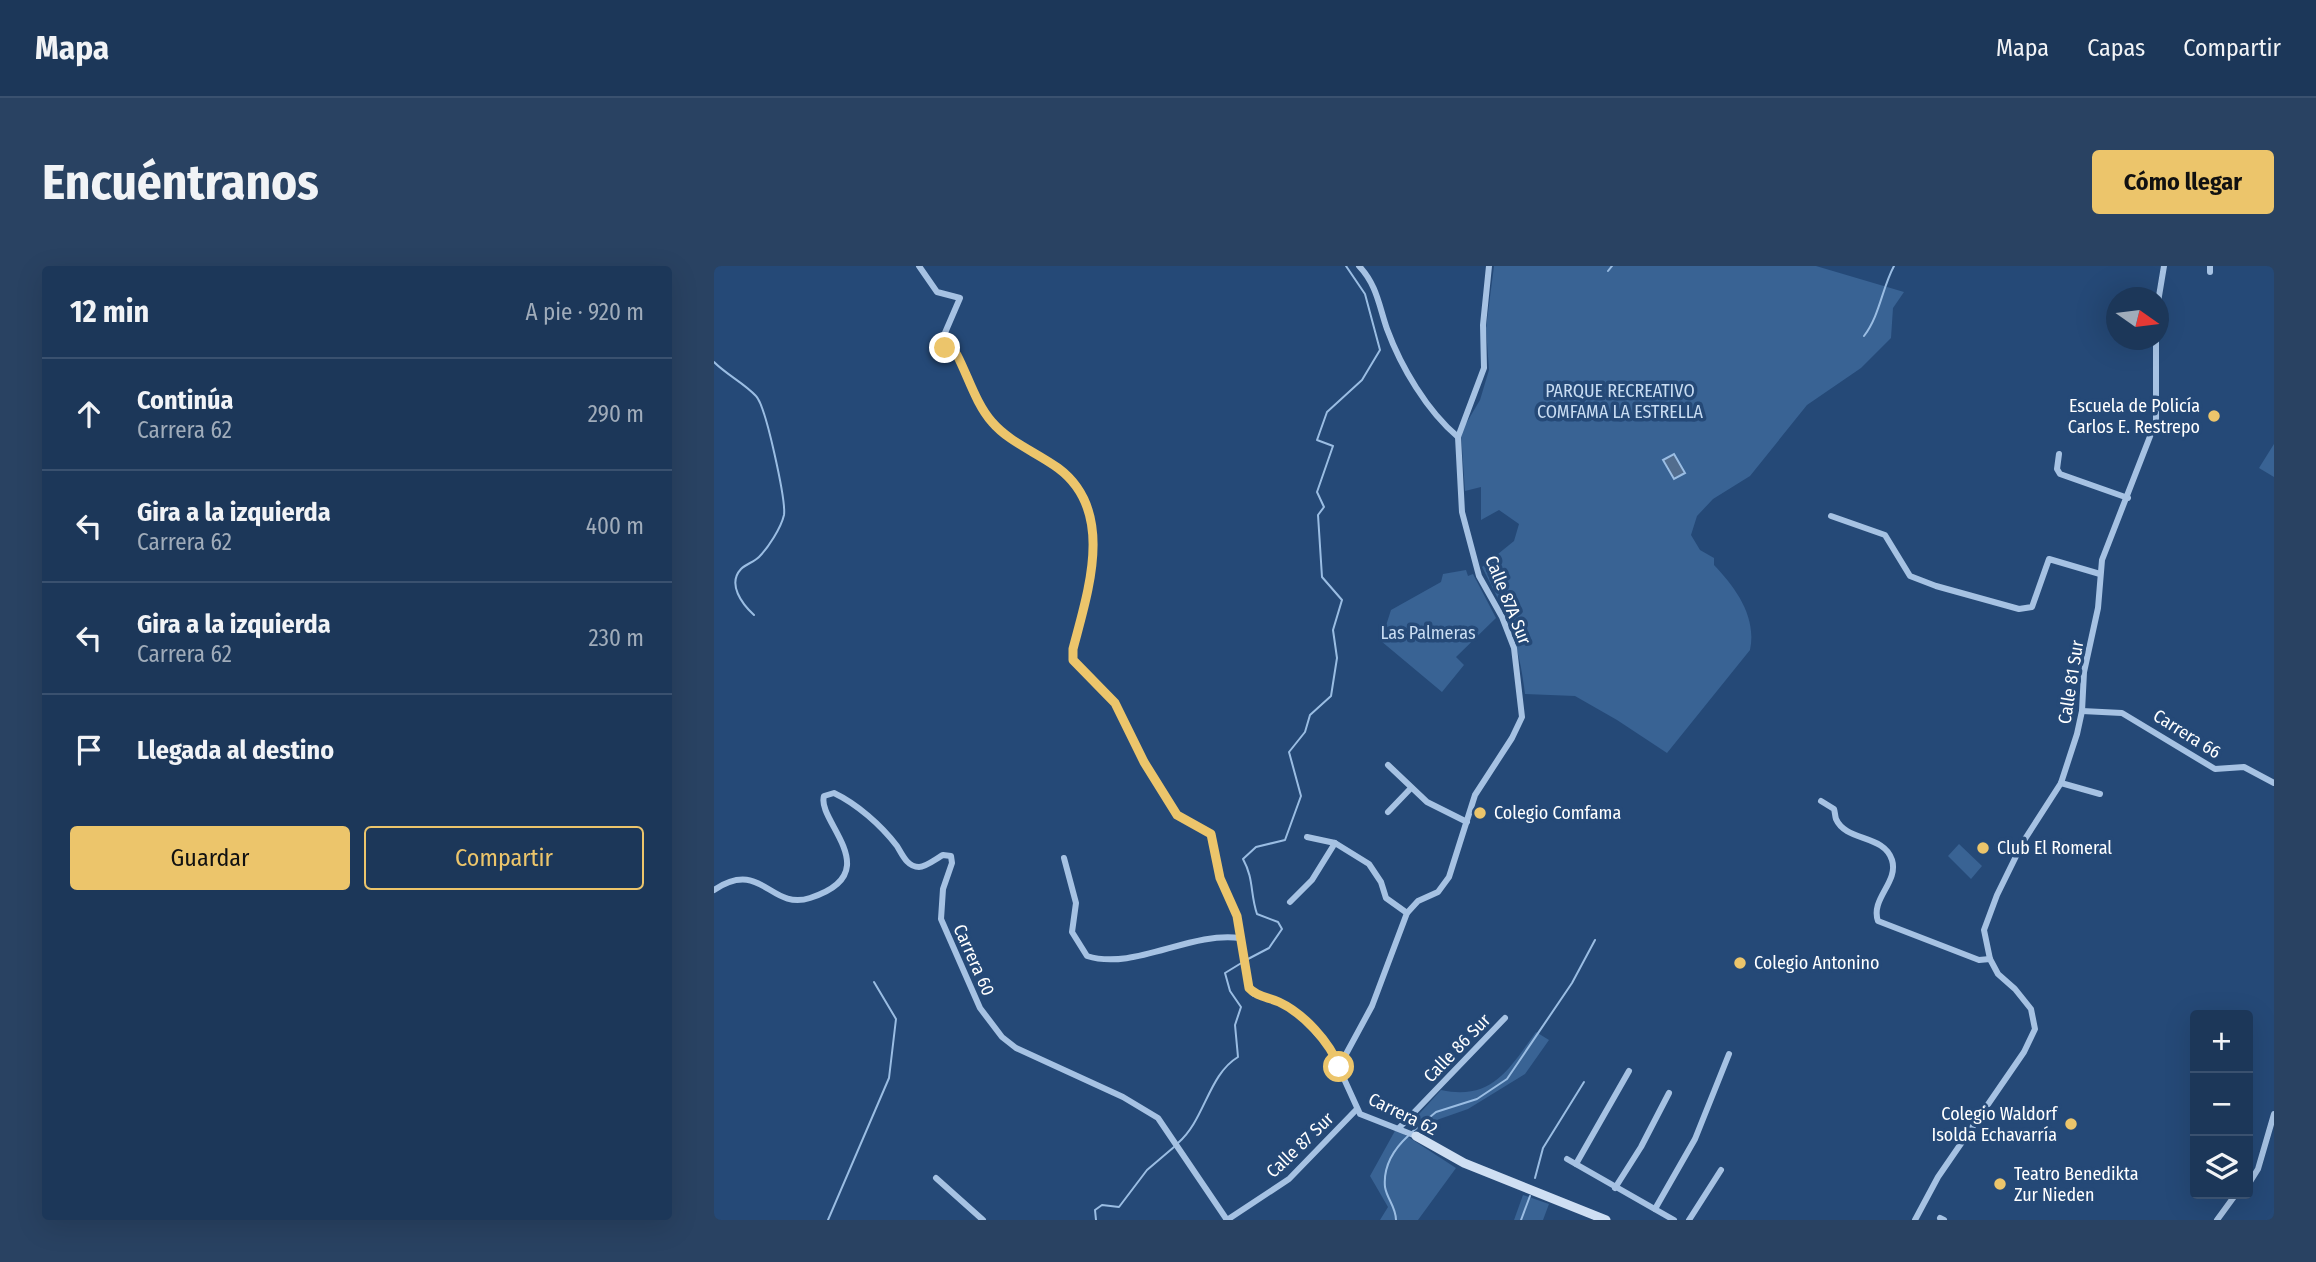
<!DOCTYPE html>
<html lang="es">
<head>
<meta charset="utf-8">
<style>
  :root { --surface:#1c3759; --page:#294262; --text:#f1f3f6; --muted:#a0acba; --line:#3a516f; --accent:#ecc56b }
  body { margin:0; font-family:"Fira Sans Condensed",sans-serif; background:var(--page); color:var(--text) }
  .controls { position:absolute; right:21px; bottom:21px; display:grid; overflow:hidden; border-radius:7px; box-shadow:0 7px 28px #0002 }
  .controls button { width:63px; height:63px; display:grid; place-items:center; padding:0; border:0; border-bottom:2px solid var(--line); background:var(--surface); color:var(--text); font:35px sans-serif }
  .compass { position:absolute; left:1392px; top:21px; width:63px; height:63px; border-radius:50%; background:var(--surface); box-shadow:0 7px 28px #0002; rotate:104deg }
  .stop { position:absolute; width:21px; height:21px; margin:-16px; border:5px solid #ecc56b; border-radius:50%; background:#fff }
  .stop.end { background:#ecc56b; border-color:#fff; box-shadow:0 2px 7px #0008 }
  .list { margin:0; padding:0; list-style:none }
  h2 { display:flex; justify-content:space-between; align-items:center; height:91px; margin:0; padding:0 28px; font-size:30px }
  h2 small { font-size:23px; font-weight:400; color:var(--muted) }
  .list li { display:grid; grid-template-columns:46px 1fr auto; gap:21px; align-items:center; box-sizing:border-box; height:112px; padding:0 28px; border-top:2px solid var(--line) }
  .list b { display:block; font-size:26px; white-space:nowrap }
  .list p { margin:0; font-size:23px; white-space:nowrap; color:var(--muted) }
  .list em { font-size:23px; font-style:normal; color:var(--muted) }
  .actions { display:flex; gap:14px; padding:21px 28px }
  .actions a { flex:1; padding:16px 0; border:2px solid var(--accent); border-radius:7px; text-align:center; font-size:24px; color:var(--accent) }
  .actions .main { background:var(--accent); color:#111 }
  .icon { flex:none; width:38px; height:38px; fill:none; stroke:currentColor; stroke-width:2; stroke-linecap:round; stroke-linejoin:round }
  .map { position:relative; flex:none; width:1560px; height:954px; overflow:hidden; border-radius:7px }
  header { display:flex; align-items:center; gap:42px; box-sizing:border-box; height:98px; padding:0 35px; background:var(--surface); border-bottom:2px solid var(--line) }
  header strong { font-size:33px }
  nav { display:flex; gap:38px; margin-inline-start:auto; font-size:24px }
  .intro { display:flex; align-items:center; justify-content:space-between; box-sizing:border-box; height:168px; padding:0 42px }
  h1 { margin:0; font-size:49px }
  .button { padding:18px 32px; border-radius:7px; background:var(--accent); color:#111; font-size:24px; font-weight:700 }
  main { display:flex; gap:42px; padding:0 42px }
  aside { flex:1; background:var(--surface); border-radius:7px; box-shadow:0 7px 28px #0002 }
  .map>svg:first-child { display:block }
  .green { fill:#396394 }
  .water { fill:#526d8e; stroke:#9abde3; stroke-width:2 }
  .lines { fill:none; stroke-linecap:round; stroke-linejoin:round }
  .stream { stroke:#9abde3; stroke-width:2 }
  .street { stroke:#a6c2e3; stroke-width:6 }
  .secondary { stroke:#cfdff3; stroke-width:9 }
  .route { stroke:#ecc56b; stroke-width:9 }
  .poi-dot { fill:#ecc56b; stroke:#254977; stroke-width:2.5 }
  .labels { text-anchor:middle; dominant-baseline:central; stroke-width:7; stroke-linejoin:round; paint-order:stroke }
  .park-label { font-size:18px; fill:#c8dcf2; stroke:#254977 }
  .poi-label { font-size:18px; fill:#fff; stroke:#254977; text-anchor:start }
  .street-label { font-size:18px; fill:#fff; stroke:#254977 }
</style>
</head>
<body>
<header>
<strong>Mapa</strong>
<nav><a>Mapa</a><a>Capas</a><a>Compartir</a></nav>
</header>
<div class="intro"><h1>Encuéntranos</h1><a class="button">Cómo llegar</a></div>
<main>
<aside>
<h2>12 min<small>A pie · 920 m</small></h2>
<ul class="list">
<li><svg class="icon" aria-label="ahead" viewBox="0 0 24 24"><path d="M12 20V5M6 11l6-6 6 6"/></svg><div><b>Continúa</b><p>Carrera 62</p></div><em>290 m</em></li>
<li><svg class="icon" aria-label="left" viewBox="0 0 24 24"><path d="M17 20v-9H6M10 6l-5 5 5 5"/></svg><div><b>Gira a la izquierda</b><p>Carrera 62</p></div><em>400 m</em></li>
<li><svg class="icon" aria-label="left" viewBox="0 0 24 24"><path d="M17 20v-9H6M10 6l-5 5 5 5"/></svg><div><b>Gira a la izquierda</b><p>Carrera 62</p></div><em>230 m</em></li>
<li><svg class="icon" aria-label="arrive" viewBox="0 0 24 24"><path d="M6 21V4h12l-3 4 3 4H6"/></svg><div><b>Llegada al destino</b></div></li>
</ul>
<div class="actions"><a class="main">Guardar</a><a>Compartir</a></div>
</aside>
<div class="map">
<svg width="1560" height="954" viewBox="0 0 1560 954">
  <rect width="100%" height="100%" fill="#254977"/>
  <g class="green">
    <path d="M 780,0 L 1102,0 L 1190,26 L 1179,42 L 1177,72 L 1147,102 L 1093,139 L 1036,210 L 999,233 L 983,250 L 977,269 L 986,284 L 1000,292 L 1000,299 C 1022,322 1043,351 1036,384 L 953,487 L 903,454 L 861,430 L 811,428 C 805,375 792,347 768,301 L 800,275 L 805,258 L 785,244 L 767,254 L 767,221 L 751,225 L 747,166 L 766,134 L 775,104 L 772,62 Z"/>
    <polygon points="1560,178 1560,211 1545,202"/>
    <polygon points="752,304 754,310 759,308 782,352 742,391 750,399 728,426 667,375 677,344 727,316 729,308"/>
    <polygon points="1245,578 1268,600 1257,613 1234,590"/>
    <path d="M 822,766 L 835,774 L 811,808 L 754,843 L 717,856 L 710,867 L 695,859 L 727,824 C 778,835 795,803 822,766 Z"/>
    <polygon points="682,863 742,902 704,954 666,954 674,941 656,910"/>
    <polygon points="809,929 835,938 829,954 800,954"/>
  </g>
  <polygon class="water" points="960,188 971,207 960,213 949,194"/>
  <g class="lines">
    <g class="stream">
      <polyline points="894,5 898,0"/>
      <path d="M 1150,70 C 1166,49 1168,22 1180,0"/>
      <path d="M 0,96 C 13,109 30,117 42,130 C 52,140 72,235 70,249 C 67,262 54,282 45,291 C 40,296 32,298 27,303 C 13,318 28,338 40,349"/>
      <path d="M 534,693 L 555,682 L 568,663 L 564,656 L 543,648 C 536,627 540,613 529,593 L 542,581 L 571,574 L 587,530 L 575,486 L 591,466 L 596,449 L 617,430 L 623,392 L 619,364 L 628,334 L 608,311 L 604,249 L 610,241 L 603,226 L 619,180 L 603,174 L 613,146 L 648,114 L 666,84 L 651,28 L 632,0"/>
      <polyline points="698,866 722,846 763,833 793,813 858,717 881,674"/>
      <path d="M 464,877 C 491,854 494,809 524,791 L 521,759 L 527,741 L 516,725 L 511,707 L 529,696"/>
      <polyline points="821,912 829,882 870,816"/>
      <polyline points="114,954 175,812 182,753 160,716"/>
      <polyline points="382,954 381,944 388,939 405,941 433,904 460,881"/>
      <path d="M 682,954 C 682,941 673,933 671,921 C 669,900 680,883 694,870"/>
      <polyline points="807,954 816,930"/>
    </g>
    <g class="street">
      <path d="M 205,0 L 223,26 L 246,32 L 224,83 L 236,82 L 241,85 C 255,107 261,138 278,156 C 298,178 326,187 348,206 C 401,250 373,328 359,383 L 359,394 L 401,437 L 430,496 L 463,549 L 497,568 L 506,612 L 523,650 L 535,722 L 540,728 L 566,736 L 584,747 L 616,782 L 646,848 L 702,870"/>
      <path d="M 645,0 C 663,19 665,40 673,63 C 687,101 713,145 744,171"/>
      <polyline points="1496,6 1496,0"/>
      <polyline points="1444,36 1450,0"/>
      <polyline points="1345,188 1343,203 1346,208 1414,232"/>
      <polyline points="1117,250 1171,269 1196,310 1222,320 1305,343 1318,341 1335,293 1386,308"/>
      <polyline points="1368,445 1408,447 1501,503 1530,501 1560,517"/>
      <polyline points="674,499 713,536 753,556"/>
      <polyline points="1347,517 1386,528"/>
      <path d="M 1107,535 L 1120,543 C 1121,546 1121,550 1122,553 C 1132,576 1170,568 1178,594 C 1185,616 1156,633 1164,655 L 1265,694 L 1276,693"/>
      <polyline points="674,546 697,522"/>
      <polyline points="593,571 621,577 655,598 667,616 672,632 693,647"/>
      <path d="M 350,592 L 362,637 L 358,666 L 373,690 C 420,705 476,665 526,672"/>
      <path d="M 0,624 C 48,592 56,645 96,632 C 175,607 102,555 110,530 L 120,527 C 143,538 167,559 183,580 C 188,588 193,601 205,601 C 212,601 223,592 229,589 L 237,590 L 238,597 L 229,623 L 227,653 L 266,742 L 288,771 L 302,782 L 409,831 L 444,852 L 513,954"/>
      <polyline points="576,636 598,614 621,577"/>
      <polyline points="625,801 658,740 693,647 704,635 724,626 735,611 761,529 798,472 808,451 800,382 788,351 765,310 748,246 744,171 770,102 769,59 775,0"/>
      <polyline points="685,862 791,752"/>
      <polyline points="853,893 960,954"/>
      <polyline points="862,898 915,805"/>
      <polyline points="222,912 269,954"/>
      <polyline points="1534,919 1544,903 1560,848"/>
      <polyline points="901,922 927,881 955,827"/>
      <polyline points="941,943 981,873 1015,788"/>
      <polyline points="1226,952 1230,954"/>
      <polyline points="513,954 575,913 642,844"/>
      <polyline points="975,954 1007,904"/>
      <polyline points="1201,954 1224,911 1310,786 1321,763 1317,743 1301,723 1284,708 1276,693 1270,664 1283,629 1309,576 1347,517 1363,468 1368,445 1370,406 1384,342 1388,294 1442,155 1442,74"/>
      <polyline points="1503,954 1522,928"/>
    </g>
    <polyline class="secondary" points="702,870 750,897 892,954"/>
  </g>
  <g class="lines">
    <path class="route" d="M 231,82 L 238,82 L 243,89 C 254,110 262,138 278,156 C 295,176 322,186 344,202 C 402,245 374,325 359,383 L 359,394 L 401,437 L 430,496 L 463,549 L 497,568 L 506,612 L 523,650 L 535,722 C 543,731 554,731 565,736 C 589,747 616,776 625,801"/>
  </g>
  <g class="poi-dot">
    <circle cx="1500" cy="150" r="7"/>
    <circle cx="766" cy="547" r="7"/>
    <circle cx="1269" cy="582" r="7"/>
    <circle cx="1026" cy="697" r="7"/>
    <circle cx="1357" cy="858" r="7"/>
    <circle cx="1286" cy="918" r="7"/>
  </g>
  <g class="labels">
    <g class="park-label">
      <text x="906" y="125">PARQUE RECREATIVO<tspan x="906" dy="21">COMFAMA LA ESTRELLA</tspan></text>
      <text x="714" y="367">Las Palmeras</text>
    </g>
    <g class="poi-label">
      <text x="1486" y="140" text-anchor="end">Escuela de Policía<tspan x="1486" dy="21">Carlos E. Restrepo</tspan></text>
      <text x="780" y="547">Colegio Comfama</text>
      <text x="1283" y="582">Club El Romeral</text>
      <text x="1040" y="697">Colegio Antonino</text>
      <text x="1343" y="848" text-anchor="end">Colegio Waldorf<tspan x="1343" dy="21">Isolda Echavarría</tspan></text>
      <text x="1300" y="908">Teatro Benedikta<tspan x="1300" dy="21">Zur Nieden</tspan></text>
    </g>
    <g class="street-label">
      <text transform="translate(794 334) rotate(68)">Calle 87A Sur</text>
      <text transform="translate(1357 416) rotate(-81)">Calle 81 Sur</text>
      <text transform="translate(1473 468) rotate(32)">Carrera 66</text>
      <text transform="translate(260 694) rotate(66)">Carrera 60</text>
      <text transform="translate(743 782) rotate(-46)">Calle 86 Sur</text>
      <text transform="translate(689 848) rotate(26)">Carrera 62</text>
      <text transform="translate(586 879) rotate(-44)">Calle 87 Sur</text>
    </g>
  </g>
</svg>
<div class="controls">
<button>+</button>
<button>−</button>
<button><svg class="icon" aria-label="layers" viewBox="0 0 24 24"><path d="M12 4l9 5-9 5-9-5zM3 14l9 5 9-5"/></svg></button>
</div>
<svg class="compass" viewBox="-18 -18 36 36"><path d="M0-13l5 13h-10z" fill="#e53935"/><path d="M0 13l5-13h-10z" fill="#a0acba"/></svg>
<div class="stop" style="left:625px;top:801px"></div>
<div class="stop end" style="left:231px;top:82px"></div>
</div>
</main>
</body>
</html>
